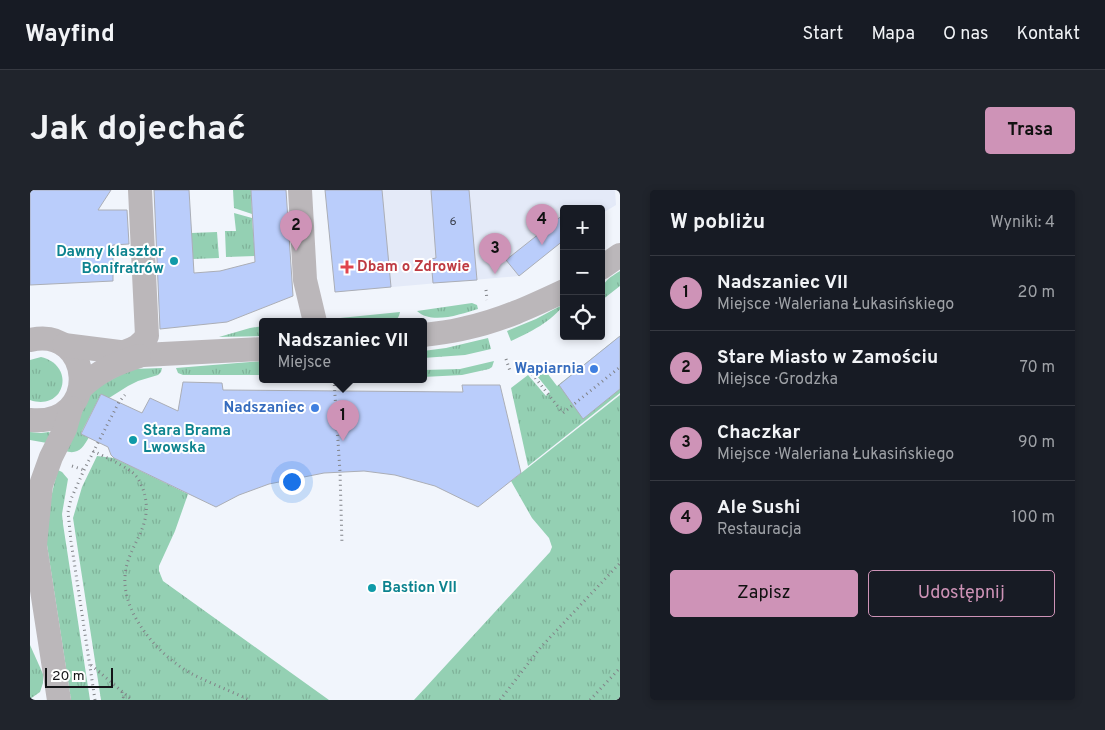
<!DOCTYPE html>
<html lang="pl">
<head>
<meta charset="utf-8">
<style>
  :root { --surface:#171b24; --page:#20242c; --text:#f1f3f6; --muted:#9ea1a6; --line:#363941; --accent:#ce93b7 }
  body { margin:0; font-family:Overpass,sans-serif; background:var(--page); color:var(--text) }
  .controls { position:absolute; right:15px; top:15px; display:grid; overflow:hidden; border-radius:5px; box-shadow:0 2px 8px #0003 }
  .controls button { width:45px; height:45px; display:grid; place-items:center; padding:0; border:0; border-bottom:1px solid var(--line); background:var(--surface); color:var(--text); font:25px sans-serif }
  .scale { position:absolute; left:15px; bottom:12px; width:68px; box-sizing:border-box; padding-left:5px; border:2px solid #141518; border-top:0; font-size:14px; line-height:18px; white-space:nowrap; color:#141518; -webkit-text-stroke:4px #fff; paint-order:stroke }
  .you { position:absolute; left:261px; top:291px; width:18px; height:18px; margin:-12px; border:4px solid #fff; border-radius:50%; background:#1a73e8; box-shadow:0 0 0 8px #1a73e833 }
  .badge { display:grid; place-items:center; width:32px; height:32px; border-radius:50%; background:var(--accent); color:#111; font-size:16px; font-weight:700 }
  .pin { position:absolute; translate:-50% -41px; filter:drop-shadow(0 1px 2px #0008) }
  .pin::after { content:''; position:absolute; top:26px; width:18px; height:15px; background:inherit; clip-path:polygon(0 0,100% 0,50% 100%) }
  .popup { position:absolute; left:229px; top:128px; width:168px; height:65px; box-sizing:border-box; display:grid; place-content:center; border-radius:5px; background:var(--surface); filter:drop-shadow(0 1px 4px #0005); font-size:16px; white-space:nowrap; color:var(--muted) }
  .popup b { font-size:19px; color:var(--text) }
  .popup::after { content:''; position:absolute; left:50%; top:100%; margin-left:-10px; border:10px solid transparent; border-top-color:var(--surface) }
  .list { margin:0; padding:0; list-style:none }
  h2 { display:flex; justify-content:space-between; align-items:center; height:65px; margin:0; padding:0 20px; font-size:21px }
  h2 small { font-size:16px; font-weight:400; color:var(--muted) }
  .list li { display:grid; grid-template-columns:32px 1fr auto; gap:15px; align-items:center; box-sizing:border-box; height:75px; padding:0 20px; border-top:1px solid var(--line) }
  .list b { display:block; font-size:19px; white-space:nowrap }
  .list p { margin:0; font-size:16px; white-space:nowrap; color:var(--muted) }
  .list em { font-size:16px; font-style:normal; color:var(--muted) }
  .actions { display:flex; gap:10px; padding:15px 20px }
  .actions a { flex:1; padding:11px 0; border:1px solid var(--accent); border-radius:5px; text-align:center; font-size:18px; color:var(--accent) }
  .actions .main { background:var(--accent); color:#111 }
  .icon { flex:none; width:28px; height:28px; fill:none; stroke:currentColor; stroke-width:2; stroke-linecap:round; stroke-linejoin:round }
  .map { position:relative; flex:none; width:590px; height:510px; overflow:hidden; border-radius:5px }
  header { display:flex; align-items:center; gap:30px; box-sizing:border-box; height:70px; padding:0 25px; background:var(--surface); border-bottom:1px solid var(--line) }
  header strong { font-size:24px }
  nav { display:flex; gap:28px; margin-inline-start:auto; font-size:18px }
  .intro { display:flex; align-items:center; justify-content:space-between; box-sizing:border-box; height:120px; padding:0 30px }
  h1 { margin:0; font-size:35px }
  .button { padding:12px 22px; border-radius:5px; background:var(--accent); color:#111; font-size:18px; font-weight:700 }
  main { display:flex; gap:30px; padding:0 30px }
  aside { flex:1; background:var(--surface); border-radius:5px; box-shadow:0 2px 8px #0003 }
  .map>svg:first-child { display:block }
  .built { fill:#e4eaf8 }
  .grass { fill:url(#grass-tufts) }
  .building { fill:#bacdfb; stroke:#abaeb6 }
  .lines { fill:none; stroke-linecap:round; stroke-linejoin:round }
  .path { stroke:#818388; stroke-width:3; stroke-dasharray:1 4; stroke-linecap:butt }
  .street { stroke:#bbb7ba; stroke-width:24 }
  .culture-dot { fill:#0f9aa8; stroke:#fff; stroke-width:2 }
  .health-dot { fill:#e0444e; stroke:#fff; stroke-width:2 }
  .shop-dot { fill:#3f7fe0; stroke:#fff; stroke-width:2 }
  .labels { text-anchor:middle; dominant-baseline:central; stroke-width:4; stroke-linejoin:round; paint-order:stroke }
  .number-label { font-size:12px; fill:#3e4351 }
  .culture-label { font-size:15px; font-weight:bold; fill:#0d838f; stroke:#fff; text-anchor:start }
  .health-label { font-size:15px; font-weight:bold; fill:#be3a42; stroke:#fff; text-anchor:start }
  .shop-label { font-size:15px; font-weight:bold; fill:#366cbe; stroke:#fff; text-anchor:end }
</style>
</head>
<body>
<header>
<strong>Wayfind</strong>
<nav><a>Start</a><a>Mapa</a><a>O nas</a><a>Kontakt</a></nav>
</header>
<div class="intro"><h1>Jak dojechać</h1><a class="button">Trasa</a></div>
<main>
<div class="map">
<svg width="590" height="510" viewBox="0 0 590 510">
  <defs>
    <pattern id="grass-tufts" width="24" height="20" patternUnits="userSpaceOnUse" patternTransform="scale(1.25)"><rect width="24" height="20" fill="#94d0b3"/><path d="M3 7l-1-3M5 7V3M7 7l1-3M15 17l-1-3M17 17v-4M19 17l1-3" fill="none" stroke="#7fb299"/></pattern>
  </defs>
  <rect width="100%" height="100%" fill="#f1f5fc"/>
  <polygon class="built" points="295,0 585,0 586,15 571,24 571,19 534,19 534,50 489,86 305,102"/>
  <g class="grass">
    <polygon points="203,0 221,0 222,24 204,18"/>
    <polygon points="204,23 222,28 225,66 196,67 195,41 206,41"/>
    <polygon points="187,42 189,68 163,69 161,43"/>
    <path d="M 590,81 L 590,96 L 572,110 C 571,92 576,90 590,81 Z"/>
    <path d="M 442,113 L 447,115 L 448,119 C 431,124 402,135 387,121 Z"/>
    <path d="M 534,114 C 523,131 499,143 481,151 L 477,141 L 506,129 Z"/>
    <path d="M 370,122 C 369,128 366,131 360,132 L 303,132 L 300,129 Z"/>
    <polygon points="233,136 233,146 189,147 220,138"/>
    <polygon points="590,146 590,203 498,276 481,198 498,185 516,206 520,202 503,181 511,175 527,196"/>
    <polygon points="458,148 461,159 435,165 393,168 393,161 416,158"/>
    <path d="M 11,167 C 47,176 34,222 0,210 L 0,170 Z"/>
    <polygon points="233,171 233,185 153,185 148,183 146,178"/>
    <polygon points="464,171 462,177 459,179 432,185 393,187 393,180 430,179"/>
    <path d="M 132,178 L 131,182 L 128,185 L 108,191 L 98,196 L 79,208 L 71,204 L 51,243 L 59,247 C 53,258 48,265 35,261 L 57,210 L 65,198 L 102,179 Z"/>
    <polygon points="590,205 590,510 384,510 520,362 522,357 519,348 502,328 481,291"/>
    <polygon points="0,242 11,243 19,242 20,243 17,253 0,250"/>
    <polygon points="67,266 84,268 158,304 145,341 129,376 129,381 133,391 299,510 71,510 43,328 52,297"/>
    <path d="M 28,280 L 32,282 L 38,289 L 32,324 L 33,334 L 60,510 L 41,510 L 17,355 C 16,331 21,303 28,280 Z"/>
    <polygon points="0,455 13,484 13,493 10,502 0,509"/>
  </g>
  <g class="building">
    <polygon points="0,0 81,0 68,20 97,20 99,54 83,55 83,91 0,95"/>
    <polygon points="124,0 159,0 164,83 190,81 225,72 221,0 256,0 263,106 197,132 130,139"/>
    <polygon points="295,0 352,0 361,97 305,102"/>
    <polygon points="401,0 439,0 447,90 403,93 401,69 406,68"/>
    <polygon points="534,24 534,50 489,86 476,70"/>
    <polygon points="590,146 590,199 553,229 529,195"/>
    <polygon points="153,192 192,193 193,200 433,202 432,195 470,195 491,283 448,317 405,296 365,285 334,281 294,283 239,294 209,305 186,317 84,268 81,265 78,257 51,244 71,204 112,223 120,208 148,221"/>
  </g>
  <g class="lines">
    <g class="path">
      <polyline points="456,100 457,110"/>
      <polyline points="476,169 480,181"/>
      <polyline points="496,176 533,223 590,177"/>
      <polyline points="304,190 310,282 312,354"/>
      <path d="M 63,261 C 73,266 100,278 106,286 C 109,289 111,295 113,299 C 126,337 97,354 95,386 C 92,425 131,468 164,485 C 182,494 201,501 219,510"/>
      <polyline points="42,276 54,280"/>
      <polyline points="61,475 102,510"/>
      <polyline points="92,502 94,510"/>
      <polyline points="65,510 41,351 38,322 41,309 54,280 89,212 95,205"/>
      <polyline points="470,510 511,457 590,373"/>
      <polyline points="560,510 590,478"/>
    </g>
    <g class="street">
      <polyline points="270,0 275,90 285,132"/>
      <polyline points="571,78 590,65"/>
      <path d="M 393,145 C 407,143 422,142 436,138 C 470,131 502,116 534,101"/>
      <path d="M 0,150 C 63,135 72,237 0,230"/>
      <polyline points="34,155 113,165 233,159"/>
      <path d="M 94,162 C 105,159 111,155 117,146 L 110,0"/>
      <path d="M 51,198 C 68,181 87,173 109,166"/>
      <polyline points="29,510 5,355 11,295 21,267 35,239 41,218"/>
    </g>
  </g>
  <g class="culture-dot">
    <circle cx="144" cy="71" r="5"/>
    <circle cx="103" cy="250" r="5"/>
    <circle cx="342" cy="398" r="5"/>
  </g>
  <path class="health-dot" d="M314.5 69.5h5v5h5v5h-5v5h-5v-5h-5v-5h5z"/>
  <g class="shop-dot">
    <circle cx="564" cy="179" r="5"/>
    <circle cx="285" cy="218" r="5"/>
  </g>
  <g class="labels">
    <g class="number-label">
      <text x="423" y="32">6</text>
    </g>
    <g class="culture-label">
      <text x="134" y="62" text-anchor="end">Dawny klasztor<tspan x="134" dy="17">Bonifratrów</tspan></text>
      <text x="113" y="241">Stara Brama<tspan x="113" dy="17">Lwowska</tspan></text>
      <text x="352" y="398">Bastion VII</text>
    </g>
    <g class="health-label">
      <text x="327" y="77">Dbam o Zdrowie</text>
    </g>
    <g class="shop-label">
      <text x="554" y="179">Wapiarnia</text>
      <text x="275" y="218">Nadszaniec</text>
    </g>
  </g>
</svg>
<div class="controls">
<button>+</button>
<button>−</button>
<button><svg class="icon" aria-label="locate" viewBox="0 0 24 24"><circle cx="12" cy="12" r="6"/><path d="M12 2v4M12 18v4M2 12h4M18 12h4"/></svg></button>
</div>
<div class="scale">20 m</div>
<div class="you"></div>
<div class="pin badge" style="left:313px;top:251px">1</div>
<div class="popup"><b>Nadszaniec VII</b>Miejsce</div>
<div class="pin badge" style="left:266px;top:61px">2</div>
<div class="pin badge" style="left:465px;top:84px">3</div>
<div class="pin badge" style="left:512px;top:55px">4</div>
</div>
<aside>
<h2>W pobliżu<small>Wyniki: 4</small></h2>
<ul class="list">
<li><span class="badge">1</span><div><b>Nadszaniec VII</b><p>Miejsce · Waleriana Łukasińskiego</p></div><em>20 m</em></li>
<li><span class="badge">2</span><div><b>Stare Miasto w Zamościu</b><p>Miejsce · Grodzka</p></div><em>70 m</em></li>
<li><span class="badge">3</span><div><b>Chaczkar</b><p>Miejsce · Waleriana Łukasińskiego</p></div><em>90 m</em></li>
<li><span class="badge">4</span><div><b>Ale Sushi</b><p>Restauracja</p></div><em>100 m</em></li>
</ul>
<div class="actions"><a class="main">Zapisz</a><a>Udostępnij</a></div>
</aside>
</main>
</body>
</html>
